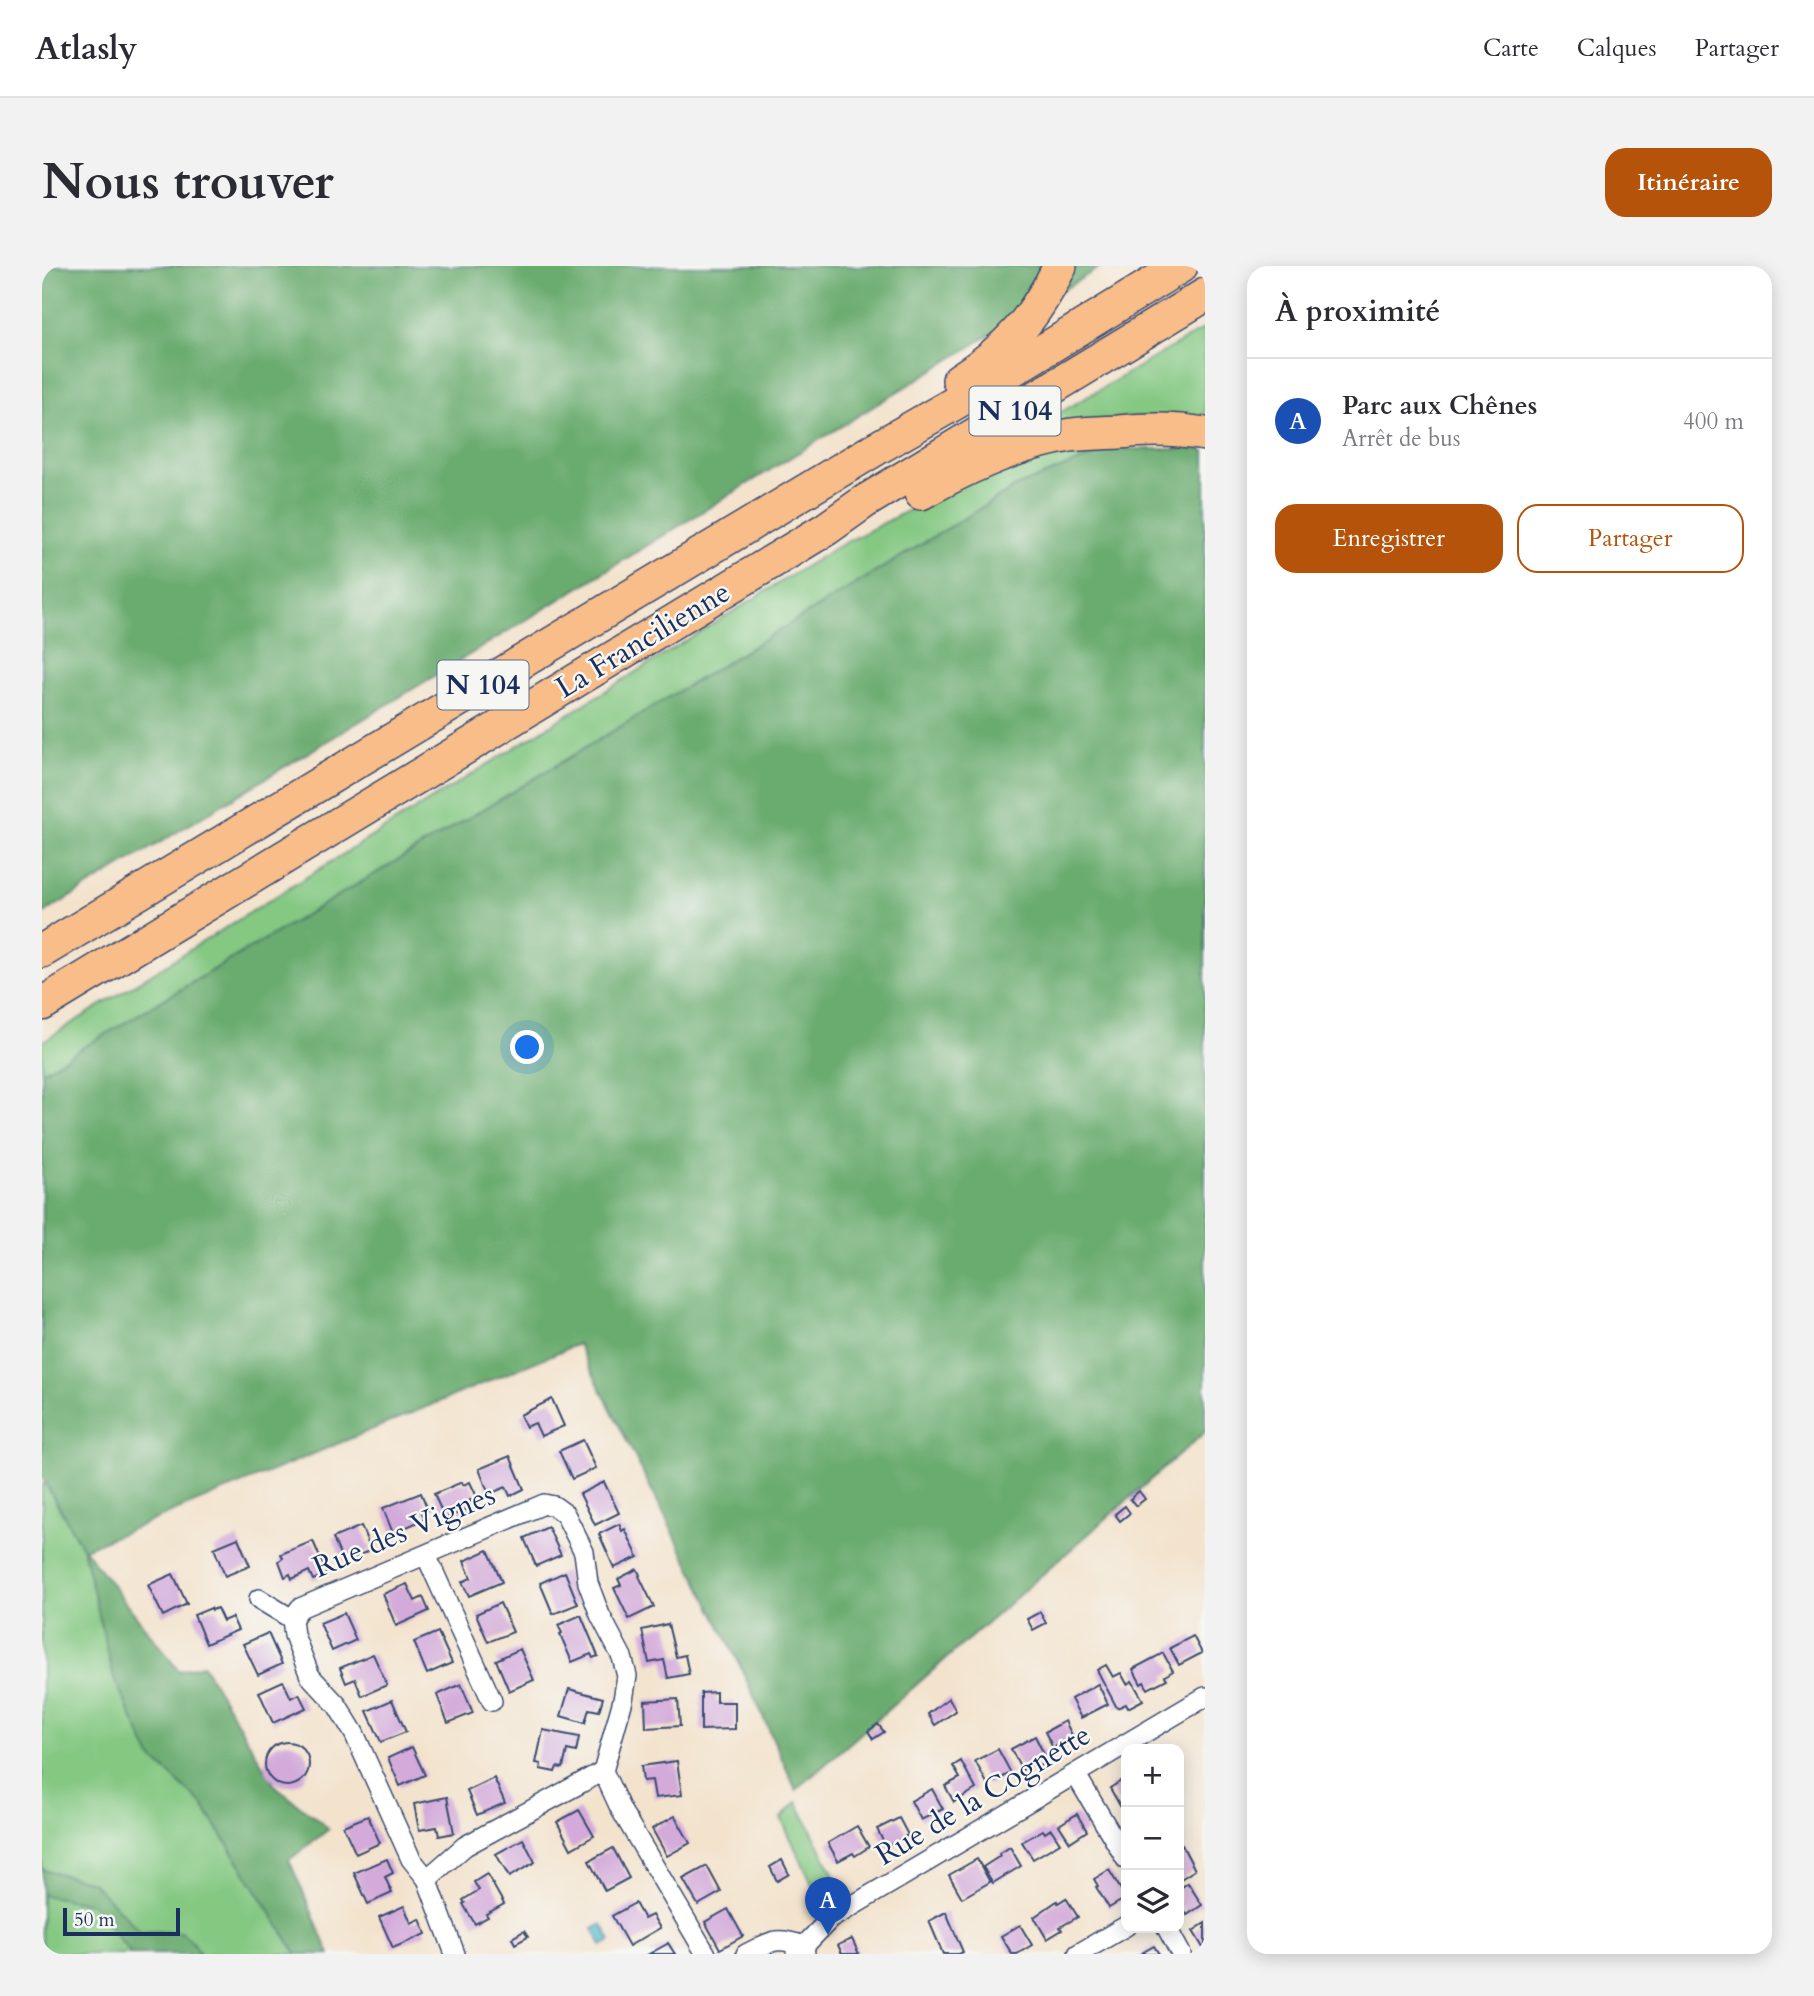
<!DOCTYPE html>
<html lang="fr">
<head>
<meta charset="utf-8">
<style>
  :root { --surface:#fff; --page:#f2f2f3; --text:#2b2b33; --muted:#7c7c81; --line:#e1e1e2; --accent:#b45309 }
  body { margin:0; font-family:Cardo,serif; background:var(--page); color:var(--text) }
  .controls { position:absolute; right:21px; bottom:21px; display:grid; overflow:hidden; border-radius:14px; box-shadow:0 4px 18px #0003 }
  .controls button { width:63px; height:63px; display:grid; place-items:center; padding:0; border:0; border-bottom:2px solid var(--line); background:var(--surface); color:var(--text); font:35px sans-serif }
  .scale { position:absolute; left:21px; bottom:18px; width:117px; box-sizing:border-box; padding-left:7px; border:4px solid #1b2f5e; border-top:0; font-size:19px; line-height:24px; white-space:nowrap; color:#1b2f5e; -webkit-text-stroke:5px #f6f6f2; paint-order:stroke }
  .you { position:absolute; left:486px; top:782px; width:24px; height:24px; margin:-18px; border:5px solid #fff; border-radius:50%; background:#1a73e8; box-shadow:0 0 0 10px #1a73e833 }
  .badge { display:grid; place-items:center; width:46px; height:46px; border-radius:50%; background:var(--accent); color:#fff; font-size:23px; font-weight:700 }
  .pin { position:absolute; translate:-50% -58px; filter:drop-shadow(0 2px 4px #0008) }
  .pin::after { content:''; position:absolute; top:37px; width:24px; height:21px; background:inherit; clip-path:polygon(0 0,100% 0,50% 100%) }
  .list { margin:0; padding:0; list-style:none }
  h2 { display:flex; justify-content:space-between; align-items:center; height:91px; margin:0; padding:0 28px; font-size:30px }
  h2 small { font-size:23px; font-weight:400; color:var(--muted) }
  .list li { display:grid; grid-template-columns:46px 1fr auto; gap:21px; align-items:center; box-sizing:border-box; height:126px; padding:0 28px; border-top:2px solid var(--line) }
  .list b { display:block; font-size:26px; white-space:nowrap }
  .list p { margin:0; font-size:23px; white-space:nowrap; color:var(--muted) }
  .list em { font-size:23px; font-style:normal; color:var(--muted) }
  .actions { display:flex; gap:14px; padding:21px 28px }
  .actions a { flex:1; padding:16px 0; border:2px solid var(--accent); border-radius:21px; text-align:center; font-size:24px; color:var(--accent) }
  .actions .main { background:var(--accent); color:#fff }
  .icon { flex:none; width:38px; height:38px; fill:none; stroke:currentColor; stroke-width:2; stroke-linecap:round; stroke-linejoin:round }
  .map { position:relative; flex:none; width:1163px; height:1688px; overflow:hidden; border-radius:21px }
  header { display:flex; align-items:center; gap:42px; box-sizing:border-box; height:98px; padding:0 35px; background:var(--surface); border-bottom:2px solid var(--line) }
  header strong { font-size:33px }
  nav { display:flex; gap:38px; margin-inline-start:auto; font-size:24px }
  .intro { display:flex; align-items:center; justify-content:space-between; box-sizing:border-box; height:168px; padding:0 42px }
  h1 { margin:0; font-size:49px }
  .button { padding:18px 32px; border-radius:21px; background:var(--accent); color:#fff; font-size:24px; font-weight:700 }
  main { display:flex; gap:42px; padding:0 42px }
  aside { flex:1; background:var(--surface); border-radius:21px; box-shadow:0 4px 18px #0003 }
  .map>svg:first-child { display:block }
  .green { fill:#84c882; stroke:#507c70; stroke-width:2 }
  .forest { fill:#6bac70; stroke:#436e67; stroke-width:2 }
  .water { fill:#4ab5c8; stroke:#327293; stroke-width:2 }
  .building { fill:#d3aada }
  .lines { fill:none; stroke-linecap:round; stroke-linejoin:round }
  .street-casing { stroke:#3b4a6f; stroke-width:22 }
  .highway-casing { stroke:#3b4a6f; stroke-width:36 }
  .street { stroke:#fff; stroke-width:19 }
  .highway { stroke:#f8bd89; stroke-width:33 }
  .labels { text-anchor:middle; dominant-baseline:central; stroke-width:5; stroke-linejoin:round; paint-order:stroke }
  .shield { fill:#f6f6f2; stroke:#5d6b8a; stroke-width:2 }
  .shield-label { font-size:28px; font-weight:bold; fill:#1b2f5e }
  .street-label { font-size:30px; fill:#1b2f5e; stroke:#f6f6f2 }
</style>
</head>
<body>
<header>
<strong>Atlasly</strong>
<nav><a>Carte</a><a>Calques</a><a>Partager</a></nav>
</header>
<div class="intro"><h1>Nous trouver</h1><a class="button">Itinéraire</a></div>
<main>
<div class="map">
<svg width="1163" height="1688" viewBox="0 0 1163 1688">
  <rect width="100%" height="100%" fill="#f6f6f2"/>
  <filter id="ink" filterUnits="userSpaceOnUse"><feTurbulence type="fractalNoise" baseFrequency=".0143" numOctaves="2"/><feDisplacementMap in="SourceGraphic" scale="14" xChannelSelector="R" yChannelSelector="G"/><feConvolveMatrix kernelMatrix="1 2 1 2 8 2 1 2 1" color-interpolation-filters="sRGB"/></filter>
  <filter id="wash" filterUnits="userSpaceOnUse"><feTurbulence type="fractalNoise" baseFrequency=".00686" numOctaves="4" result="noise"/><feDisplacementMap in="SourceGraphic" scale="28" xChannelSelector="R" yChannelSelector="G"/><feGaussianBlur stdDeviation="1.57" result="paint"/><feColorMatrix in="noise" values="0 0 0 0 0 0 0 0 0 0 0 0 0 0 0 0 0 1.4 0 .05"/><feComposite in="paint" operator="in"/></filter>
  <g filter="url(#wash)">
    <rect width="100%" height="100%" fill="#f3e3cd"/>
    <g class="green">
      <polygon points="1163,62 1163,153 1146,149 1090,151 997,159"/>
      <polygon points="1068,183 974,221 472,525 0,806 0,776 793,282 931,211 1013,187"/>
      <polygon points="3,1217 41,1283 270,1688 0,1688 0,1219"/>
      <polygon points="755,1536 800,1625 779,1637 739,1552"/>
    </g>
    <g class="forest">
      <polygon points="0,0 1060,0 427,389 0,648"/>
      <polygon points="1068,183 1156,183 1163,185 1163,1166 754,1524 696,1395 536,1078 42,1283 137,1405 161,1399 233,1520 287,1563 247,1594 288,1688 255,1688 160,1538 108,1490 72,1412 41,1283 0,1211 0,806 472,525 974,221"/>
      <polygon points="0,1603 50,1616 98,1665 139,1666 150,1675 159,1688 89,1688 50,1638 0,1629"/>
    </g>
    <polygon class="water" points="560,1658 569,1675 560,1680 551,1663"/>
    <g id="blocks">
      <g class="building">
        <polygon points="510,1133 522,1160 499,1170 493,1157 484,1161 478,1149"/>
        <polygon points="541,1174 554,1202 530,1213 517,1185"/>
        <polygon points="468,1190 482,1223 468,1230 464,1221 447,1228 437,1203"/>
        <polygon points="420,1216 421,1219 428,1216 435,1231 428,1234 430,1241 403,1253 392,1228"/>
        <polygon points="562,1216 577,1247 553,1259 538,1228"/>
        <polygon points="1097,1225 1103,1233 1094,1240 1088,1233"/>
        <polygon points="379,1227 386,1244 380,1247 383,1253 351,1267 341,1242"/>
        <polygon points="1083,1240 1088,1247 1078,1255 1073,1248"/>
        <polygon points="577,1258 580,1265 583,1263 596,1291 572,1302 557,1268"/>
        <polygon points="319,1260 329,1284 301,1296 291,1272"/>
        <polygon points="506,1261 519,1289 494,1300 482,1272"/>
        <polygon points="196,1272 208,1300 183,1310 172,1282"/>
        <polygon points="271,1275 285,1308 271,1314 267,1305 250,1313 248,1308 243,1311 237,1295 241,1292 239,1288"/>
        <polygon points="446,1284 460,1316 427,1330 420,1316 429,1312 422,1295"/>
        <polygon points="595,1303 598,1309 597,1310 612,1341 587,1353 572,1322 579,1319 576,1313"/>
        <polygon points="523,1306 536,1338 511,1348 498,1317"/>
        <polygon points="131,1308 145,1338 121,1350 106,1319"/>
        <polygon points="365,1318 373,1335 381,1331 387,1345 354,1360 341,1328"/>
        <polygon points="458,1337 471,1366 446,1376 434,1348"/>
        <polygon points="169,1342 170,1344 175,1342 181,1355 190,1351 196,1364 164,1378 152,1349"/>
        <polygon points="998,1346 1004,1357 991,1364 985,1353"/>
        <polygon points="302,1347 314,1374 290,1385 278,1357"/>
        <polygon points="539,1349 556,1390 551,1392 549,1388 530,1396 518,1368 520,1367 516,1359"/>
        <polygon points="626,1358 634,1391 643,1389 647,1408 626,1412 622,1394 607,1397 600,1364"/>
        <polygon points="396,1366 410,1397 385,1408 372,1376"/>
        <polygon points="226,1367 240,1398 216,1409 201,1378"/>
        <polygon points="1151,1370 1160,1387 1137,1399 1128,1382"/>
        <polygon points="478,1383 492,1414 467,1425 454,1394"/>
        <polygon points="1121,1387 1131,1405 1123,1410 1125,1413 1106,1423 1102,1416 1099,1418 1091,1403"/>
        <polygon points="331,1388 345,1419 320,1430 313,1413 304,1417 298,1402"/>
        <polygon points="1064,1399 1071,1411 1079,1407 1085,1418 1090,1415 1101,1434 1086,1442 1084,1438 1075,1442 1055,1404"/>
        <polygon points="241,1415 249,1432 257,1428 264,1442 231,1457 217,1426"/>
        <polygon points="419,1418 431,1447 406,1457 395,1429"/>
        <polygon points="1056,1418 1066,1438 1039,1452 1029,1433"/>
        <polygon points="527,1423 561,1432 557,1445 547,1443 543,1457 519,1450"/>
        <polygon points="674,1426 674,1436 693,1436 693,1463 659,1464 659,1427"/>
        <polygon points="907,1432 914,1445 893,1459 886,1448"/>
        <polygon points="636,1433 638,1460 604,1462 603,1435"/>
        <polygon points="350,1434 364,1466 339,1476 325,1445"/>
        <polygon points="1023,1455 1031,1471 1011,1482 1003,1466"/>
        <polygon points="836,1458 842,1466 831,1473 826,1465"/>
        <polygon points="501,1464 537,1471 534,1486 525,1484 521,1502 515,1501 513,1506 498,1503 499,1498 494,1497"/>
        <polygon points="993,1470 1006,1496 997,1500 994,1496 980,1504 969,1483"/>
        <circle cx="245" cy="1498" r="22"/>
        <polygon points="370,1481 383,1509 358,1520 346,1492"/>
        <polygon points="956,1483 969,1507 946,1519 933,1495"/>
        <polygon points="635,1495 640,1529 613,1532 610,1514 601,1515 599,1500"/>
        <polygon points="919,1495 934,1523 912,1536 903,1520 918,1512 911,1500"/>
        <polygon points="452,1512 463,1537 435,1549 425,1525"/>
        <polygon points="1084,1512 1084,1543 1081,1545 1068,1522"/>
        <polygon points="890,1523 901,1543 879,1554 869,1535"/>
        <polygon points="405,1531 412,1567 397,1570 395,1561 377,1564 372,1538"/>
        <polygon points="537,1544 552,1570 529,1583 515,1556"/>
        <polygon points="1035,1548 1045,1565 1028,1576 1017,1559"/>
        <polygon points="326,1550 338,1577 314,1588 301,1560"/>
        <polygon points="633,1550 648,1577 625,1590 610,1563"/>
        <polygon points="857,1552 866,1569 844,1581 835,1563"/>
        <polygon points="815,1560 827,1581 813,1590 811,1587 796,1595 786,1577"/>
        <polygon points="1009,1563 1018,1577 991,1593 980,1576 1001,1564 1003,1567"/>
        <polygon points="481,1573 493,1596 467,1611 454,1588"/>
        <polygon points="1140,1579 1153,1604 1137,1614 1137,1581"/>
        <polygon points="968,1581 979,1600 951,1617 941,1601 958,1590 957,1588"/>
        <polygon points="571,1582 587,1612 563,1625 547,1595"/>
        <polygon points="345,1593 351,1607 343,1611 350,1627 326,1638 312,1607"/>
        <polygon points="935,1593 948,1616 920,1632 907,1609"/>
        <polygon points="740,1594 747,1608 735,1615 728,1601"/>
        <polygon points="665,1600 679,1626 656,1639 641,1613"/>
        <polygon points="1067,1604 1084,1632 1067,1642 1054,1621 1056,1620 1052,1613"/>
        <polygon points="445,1608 462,1638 444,1648 446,1651 433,1658 421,1638 423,1637 421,1634 437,1624 432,1616"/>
        <polygon points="1146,1617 1160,1639 1145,1649 1139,1640 1137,1641 1137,1623"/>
        <polygon points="1024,1632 1036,1651 1018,1661 1020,1664 1005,1673 992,1651 1015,1635 1016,1637"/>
        <polygon points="593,1637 602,1653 610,1649 618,1662 587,1680 570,1650"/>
        <polygon points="362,1640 369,1657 378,1653 384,1668 351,1682 337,1651"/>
        <polygon points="686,1643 701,1670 678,1683 663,1656"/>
        <polygon points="904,1646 921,1686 917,1688 901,1688 887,1655"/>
        <polygon points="1163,1657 1163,1685 1151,1665"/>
        <polygon points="978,1659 990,1679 975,1688 970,1688 959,1670"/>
        <polygon points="482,1665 486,1671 473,1678 470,1672"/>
        <polygon points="810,1673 817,1688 800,1688 796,1679"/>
        <polygon points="626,1677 633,1688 607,1688 625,1678"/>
        <polygon points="1112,1680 1117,1688 1098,1688"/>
      </g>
    </g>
  </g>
  <g filter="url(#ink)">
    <use href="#blocks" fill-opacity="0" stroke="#3b4a6f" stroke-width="2"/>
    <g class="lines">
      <g class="street-casing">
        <g id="street">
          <polyline points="384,1289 450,1435"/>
          <polyline points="217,1333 250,1353"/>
          <polyline points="250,1353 258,1342 502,1238 512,1240 523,1248 542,1286 546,1317 558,1349 580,1391 585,1410 581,1434 561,1505 579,1544 664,1688"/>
          <polyline points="250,1353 252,1369 268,1410 295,1439 312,1467 369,1593 385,1613 413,1688"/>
          <polyline points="1034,1509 1084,1593"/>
          <polyline points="385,1613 423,1580 561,1505"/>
          <polyline points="1125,1662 1139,1688"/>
          <path d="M 704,1688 C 730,1675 733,1670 762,1680 L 754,1687"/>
          <polyline points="763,1688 762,1680 788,1653 1163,1431"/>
          <polyline points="1036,1688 1084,1660"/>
        </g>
      </g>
      <g class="highway-casing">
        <g id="highway">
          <path d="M 917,114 C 967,82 992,53 1018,0"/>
          <path d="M 879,227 C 925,201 977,177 1029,169 C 1045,167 1061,167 1077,166 C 1106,163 1134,163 1163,168"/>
          <polyline points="0,685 835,182 965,107 1139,0"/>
          <polyline points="0,738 784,263 822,236 1163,29"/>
        </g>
      </g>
      <use href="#street" class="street"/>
      <use href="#highway" class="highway"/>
    </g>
  </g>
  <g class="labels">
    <g class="shield">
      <rect x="927.5" y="120.5" width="91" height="49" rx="5"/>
      <rect x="395.5" y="394.5" width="91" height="49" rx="5"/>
    </g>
    <g class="shield-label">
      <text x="973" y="145">N 104</text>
      <text x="441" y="419">N 104</text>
    </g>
    <g class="street-label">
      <text transform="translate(601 374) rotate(-31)">La Francilienne</text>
      <text transform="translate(362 1265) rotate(-23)">Rue des Vignes</text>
      <text transform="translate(941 1529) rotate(-31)">Rue de la Cognette</text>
    </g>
  </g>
</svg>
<div class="controls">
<button>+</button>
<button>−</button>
<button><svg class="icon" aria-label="layers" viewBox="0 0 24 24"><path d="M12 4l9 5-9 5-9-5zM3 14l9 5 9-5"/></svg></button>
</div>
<div class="scale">50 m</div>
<div class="you"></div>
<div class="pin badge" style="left:786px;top:1669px;background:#1a4fb4">A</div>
</div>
<aside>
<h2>À proximité<small></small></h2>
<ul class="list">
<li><span class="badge" style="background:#1a4fb4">A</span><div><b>Parc aux Chênes</b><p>Arrêt de bus</p></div><em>400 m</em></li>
</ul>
<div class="actions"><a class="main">Enregistrer</a><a>Partager</a></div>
</aside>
</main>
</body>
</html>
